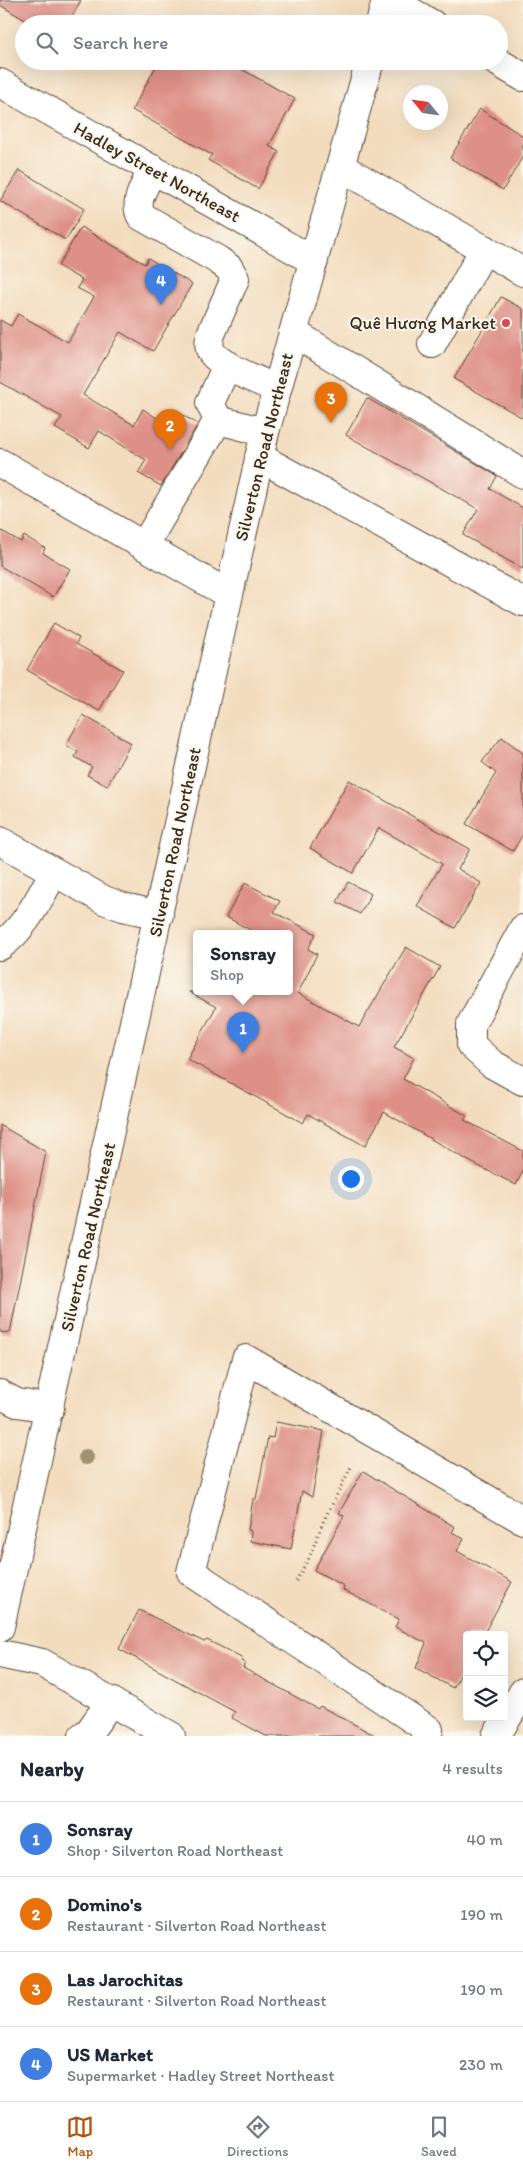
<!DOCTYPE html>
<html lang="en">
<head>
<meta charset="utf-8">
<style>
  :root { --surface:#fff; --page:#f2f2f3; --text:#1f2937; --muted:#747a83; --line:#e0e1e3; --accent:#b45309 }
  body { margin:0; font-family:Itim,sans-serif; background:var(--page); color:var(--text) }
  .controls { position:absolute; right:15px; bottom:15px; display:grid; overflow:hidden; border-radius:5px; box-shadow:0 5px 20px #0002 }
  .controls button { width:45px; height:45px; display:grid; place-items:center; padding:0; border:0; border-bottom:1px solid var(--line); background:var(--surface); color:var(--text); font:25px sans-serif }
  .compass { position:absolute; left:403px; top:85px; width:45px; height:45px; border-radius:50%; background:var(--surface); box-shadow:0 5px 20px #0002; rotate:299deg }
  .you { position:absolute; left:350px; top:1178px; width:18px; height:18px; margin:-12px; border:4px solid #fff; border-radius:50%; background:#1a73e8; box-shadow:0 0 0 8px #1a73e833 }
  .badge { display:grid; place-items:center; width:32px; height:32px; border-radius:50%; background:var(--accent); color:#fff; font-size:16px; font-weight:700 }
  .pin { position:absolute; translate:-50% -41px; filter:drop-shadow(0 1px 2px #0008) }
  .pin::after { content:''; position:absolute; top:26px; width:18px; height:15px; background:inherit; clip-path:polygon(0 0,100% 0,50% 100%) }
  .popup { position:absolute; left:193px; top:930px; width:100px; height:65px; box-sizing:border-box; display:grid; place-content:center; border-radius:5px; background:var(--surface); filter:drop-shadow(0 1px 4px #0005); font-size:16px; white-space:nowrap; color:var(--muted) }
  .popup b { font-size:19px; color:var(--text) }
  .popup::after { content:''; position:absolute; left:50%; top:100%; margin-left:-10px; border:10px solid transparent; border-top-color:var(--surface) }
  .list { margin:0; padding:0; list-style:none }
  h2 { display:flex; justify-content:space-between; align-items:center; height:65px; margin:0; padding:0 20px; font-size:21px }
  h2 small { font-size:16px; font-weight:400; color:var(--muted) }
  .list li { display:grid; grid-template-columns:32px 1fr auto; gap:15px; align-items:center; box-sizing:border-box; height:75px; padding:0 20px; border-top:1px solid var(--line) }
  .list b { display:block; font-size:19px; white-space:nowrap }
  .list p { margin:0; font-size:16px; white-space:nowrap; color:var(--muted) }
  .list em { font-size:16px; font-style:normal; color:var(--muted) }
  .icon { flex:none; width:28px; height:28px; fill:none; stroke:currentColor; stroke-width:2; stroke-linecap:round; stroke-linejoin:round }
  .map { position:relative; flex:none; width:523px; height:1736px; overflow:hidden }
  .search { position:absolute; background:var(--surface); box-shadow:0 5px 20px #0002; left:15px; right:15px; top:15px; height:55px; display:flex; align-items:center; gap:12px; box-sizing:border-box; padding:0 18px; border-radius:28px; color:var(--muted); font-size:19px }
  .sheet { height:365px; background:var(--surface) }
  nav { display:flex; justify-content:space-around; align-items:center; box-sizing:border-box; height:70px; border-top:1px solid var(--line); background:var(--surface); font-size:14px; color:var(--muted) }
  nav a { display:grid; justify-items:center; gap:2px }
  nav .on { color:var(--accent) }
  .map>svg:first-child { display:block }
  .building { fill:#de9087 }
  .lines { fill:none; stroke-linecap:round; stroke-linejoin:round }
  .minor-casing { stroke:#574536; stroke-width:30 }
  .major-casing { stroke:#574536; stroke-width:30 }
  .path { stroke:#574536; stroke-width:3; stroke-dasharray:1 4; stroke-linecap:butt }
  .minor { stroke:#fff; stroke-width:28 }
  .major { stroke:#fff; stroke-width:28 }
  .tree { fill:#a09172 }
  .poi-dot { fill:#d1495b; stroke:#fbf7ec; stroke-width:2 }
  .labels { text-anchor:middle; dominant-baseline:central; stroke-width:4; stroke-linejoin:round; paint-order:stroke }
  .street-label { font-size:18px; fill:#3b2a1e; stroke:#fbf7ec }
  .poi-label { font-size:18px; fill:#3b2a1e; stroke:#fbf7ec; text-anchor:end }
</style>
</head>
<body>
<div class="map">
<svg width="523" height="1736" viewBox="0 0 523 1736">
  <rect width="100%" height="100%" fill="#fbf7ec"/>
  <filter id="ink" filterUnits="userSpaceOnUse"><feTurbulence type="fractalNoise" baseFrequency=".02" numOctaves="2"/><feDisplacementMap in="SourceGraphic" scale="10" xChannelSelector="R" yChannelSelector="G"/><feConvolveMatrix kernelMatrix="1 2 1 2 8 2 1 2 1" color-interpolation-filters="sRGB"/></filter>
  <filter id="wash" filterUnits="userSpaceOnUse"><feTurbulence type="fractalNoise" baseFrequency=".0096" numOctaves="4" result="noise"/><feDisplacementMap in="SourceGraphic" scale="20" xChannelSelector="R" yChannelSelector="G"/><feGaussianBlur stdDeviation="1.12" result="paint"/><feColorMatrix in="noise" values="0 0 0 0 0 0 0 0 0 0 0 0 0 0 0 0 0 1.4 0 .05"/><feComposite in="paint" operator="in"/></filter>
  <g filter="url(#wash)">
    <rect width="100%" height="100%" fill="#f3dcbd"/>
    <g id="blocks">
      <g class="building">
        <polygon points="0,0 81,0 68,24 32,24 0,5"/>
        <polygon points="159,61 227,61 295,99 269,146 279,152 258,189 208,160 212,155 132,110"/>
        <polygon points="480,109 523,136 523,156 503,190 450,158"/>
        <polygon points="19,170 84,209 66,240 0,201"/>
        <polygon points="81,227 145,264 148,258 192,284 153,351 120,332 83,395 134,425 143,409 166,424 174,410 198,424 161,486 138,473 146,460 99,431 89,448 55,428 62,417 0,382 0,320 11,326 18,314 68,342 94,297 77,288 82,280 58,266"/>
        <polygon points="501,297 523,309 523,418 454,379"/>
        <polygon points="367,398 497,476 490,489 523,508 523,569 463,535 478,509 346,435"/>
        <polygon points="0,530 21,542 24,536 45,548 43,553 70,569 53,597 0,566"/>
        <polygon points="54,623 79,638 76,644 123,670 99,711 27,670"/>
        <polygon points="83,715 131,743 107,786 87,775 92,767 75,757 78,752 66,745"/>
        <polygon points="502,737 523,753 523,834 513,851 466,824 496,773 482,762"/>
        <polygon points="349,780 470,849 458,869 481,883 455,928 417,906 442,864 379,828 353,873 310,848"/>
        <polygon points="348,882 371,894 360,914 337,902"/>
        <polygon points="245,883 280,901 274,912 316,934 308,949 317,954 298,993 359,1027 406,947 440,967 394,1047 414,1058 403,1079 467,1116 464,1120 523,1151 523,1171 516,1185 469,1161 384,1112 365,1146 308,1114 303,1123 187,1059 216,1007 189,992 289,992 289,934 258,934 226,917"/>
        <polygon points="0,1125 46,1152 10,1333 0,1332"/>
        <polygon points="276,1422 324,1431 312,1497 302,1491 291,1549 250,1541 251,1531 248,1530 253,1499 256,1499 268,1437 273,1438"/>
        <polygon points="363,1471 455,1527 452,1532 464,1539 457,1551 512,1582 483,1635 467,1635 467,1677 461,1674 453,1688 416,1668 426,1643 395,1627 399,1619 343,1590 344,1586 314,1570 344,1516 339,1513"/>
        <polygon points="139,1610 204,1642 207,1640 225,1649 243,1659 241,1661 245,1663 243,1668 318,1709 320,1706 376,1736 266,1736 232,1718 235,1712 119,1649"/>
      </g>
    </g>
  </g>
  <g filter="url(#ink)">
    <use href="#blocks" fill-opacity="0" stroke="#574536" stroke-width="1"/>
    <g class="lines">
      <g class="minor-casing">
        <g id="minor">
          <polyline points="391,0 432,24"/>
          <polyline points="496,61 523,77"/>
          <polyline points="0,83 314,261"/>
          <polyline points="341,167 523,272"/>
          <path d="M 153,169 C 146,184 133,201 141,216 L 218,260 L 229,268 L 235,279 L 211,334 C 209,341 208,347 212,353 C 223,368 260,381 277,389"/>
          <polyline points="294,333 523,474"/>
          <polyline points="432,344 484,249"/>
          <polyline points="218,420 210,403 227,365"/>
          <polyline points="259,457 523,602"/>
          <polyline points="0,463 228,594"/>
          <polyline points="144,546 218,420 265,432"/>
          <polyline points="0,841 104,900 123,907 159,915"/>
          <polyline points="523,929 471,1024 471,1045 492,1064 523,1081"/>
          <path d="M 0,946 C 25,929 40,897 54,872"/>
          <polyline points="0,1394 17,1403 50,1408"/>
          <polyline points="0,1654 42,1663 171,1736"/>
          <polyline points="83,1736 89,1732 111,1701"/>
          <polyline points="425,1736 429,1730 191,1572 246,1359 523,1520"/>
          <polyline points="496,1736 523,1692"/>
        </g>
      </g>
      <g class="major-casing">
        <g id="major">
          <polyline points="380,24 386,0"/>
          <polyline points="0,1627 265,432 370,61"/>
        </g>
      </g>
      <polyline class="path" points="296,1581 309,1558 323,1522 352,1465"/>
      <use href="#minor" class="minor"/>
      <use href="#major" class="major"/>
    </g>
    <circle class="tree" cx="86" cy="1457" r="8"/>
  </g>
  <circle class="poi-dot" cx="506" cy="323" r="5"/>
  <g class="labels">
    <g class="street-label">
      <text transform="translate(157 172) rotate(29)">Hadley Street Northeast</text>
      <text transform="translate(264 447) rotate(-76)">Silverton Road Northeast</text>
      <text transform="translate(175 842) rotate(-78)">Silverton Road Northeast</text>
      <text transform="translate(88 1237) rotate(-77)">Silverton Road Northeast</text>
    </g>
    <g class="poi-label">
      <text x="496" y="323">Quê Hương Market</text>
    </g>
  </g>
</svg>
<div class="controls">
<button><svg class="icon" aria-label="locate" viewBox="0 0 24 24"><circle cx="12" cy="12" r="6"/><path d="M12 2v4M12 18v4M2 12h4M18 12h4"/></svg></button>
<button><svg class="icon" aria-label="layers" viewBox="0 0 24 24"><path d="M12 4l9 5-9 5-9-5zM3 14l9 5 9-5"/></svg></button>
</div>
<svg class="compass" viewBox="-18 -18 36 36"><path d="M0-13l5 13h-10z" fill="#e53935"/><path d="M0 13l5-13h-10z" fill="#747a83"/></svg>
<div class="you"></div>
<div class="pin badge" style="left:243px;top:1053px;background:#3f7fe0">1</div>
<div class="popup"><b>Sonsray</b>Shop</div>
<div class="pin badge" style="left:170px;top:450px;background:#e8710a">2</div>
<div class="pin badge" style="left:331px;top:423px;background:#e8710a">3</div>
<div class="pin badge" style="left:161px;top:305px;background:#3f7fe0">4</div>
<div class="search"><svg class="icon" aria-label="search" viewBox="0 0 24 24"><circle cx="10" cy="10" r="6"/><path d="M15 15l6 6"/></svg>Search here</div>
</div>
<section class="sheet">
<h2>Nearby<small>4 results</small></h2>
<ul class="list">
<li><span class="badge" style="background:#3f7fe0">1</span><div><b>Sonsray</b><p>Shop · Silverton Road Northeast</p></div><em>40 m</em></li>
<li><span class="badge" style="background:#e8710a">2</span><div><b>Domino's</b><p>Restaurant · Silverton Road Northeast</p></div><em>190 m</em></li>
<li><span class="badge" style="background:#e8710a">3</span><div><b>Las Jarochitas</b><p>Restaurant · Silverton Road Northeast</p></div><em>190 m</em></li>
<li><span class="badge" style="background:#3f7fe0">4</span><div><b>US Market</b><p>Supermarket · Hadley Street Northeast</p></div><em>230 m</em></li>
</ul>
</section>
<nav>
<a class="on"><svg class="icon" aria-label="map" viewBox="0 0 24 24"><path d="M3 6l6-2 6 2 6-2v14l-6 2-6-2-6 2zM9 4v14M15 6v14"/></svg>Map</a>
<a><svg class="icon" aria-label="directions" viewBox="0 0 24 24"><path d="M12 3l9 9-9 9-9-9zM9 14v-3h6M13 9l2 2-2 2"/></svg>Directions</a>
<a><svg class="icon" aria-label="saved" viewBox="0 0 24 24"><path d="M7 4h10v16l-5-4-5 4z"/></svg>Saved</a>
</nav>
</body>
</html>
